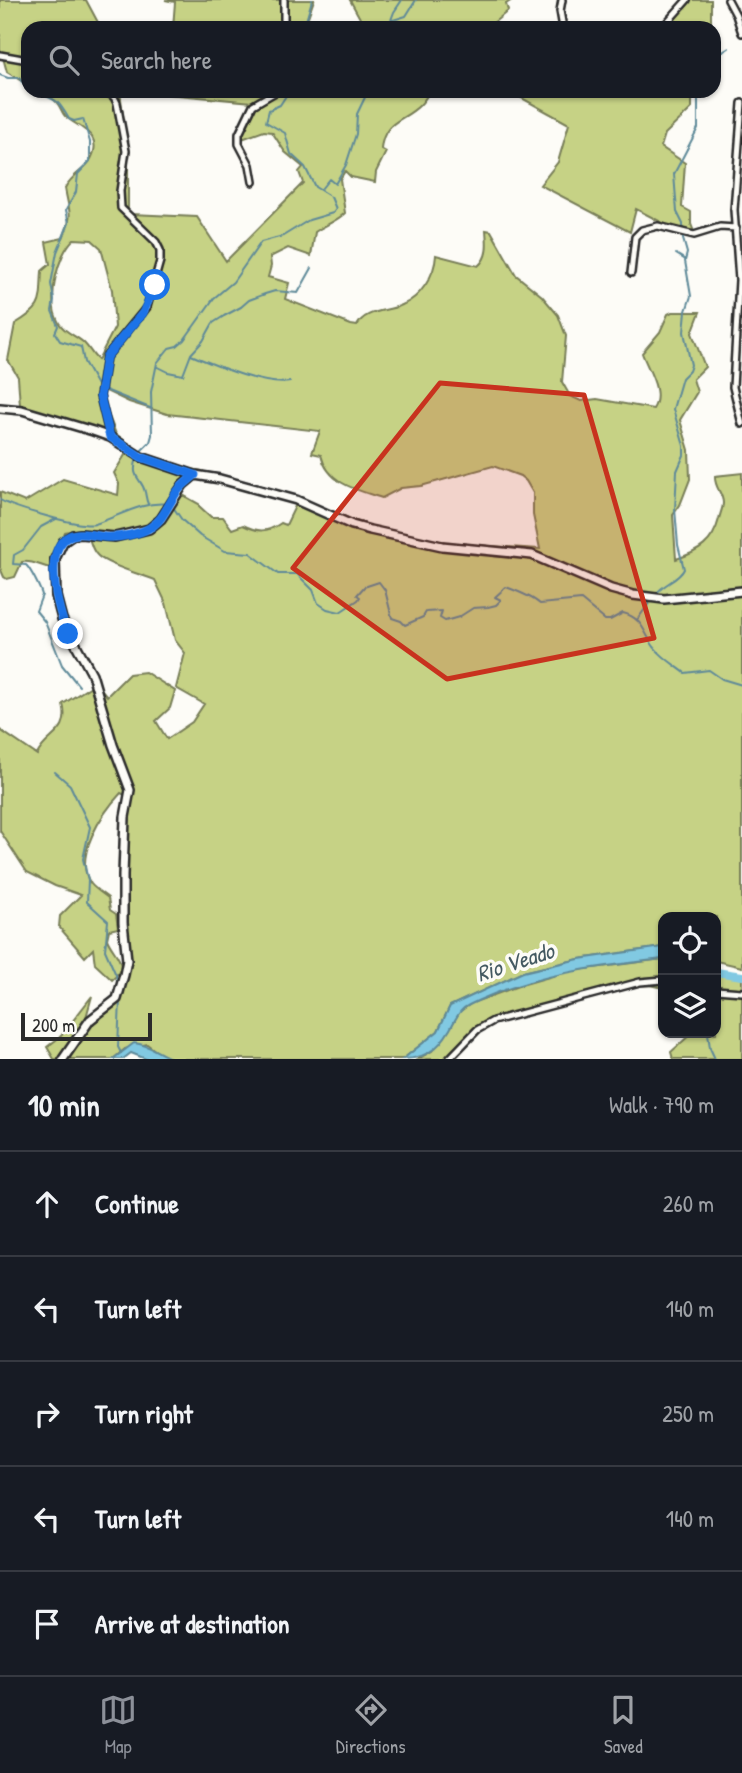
<!DOCTYPE html>
<meta charset="utf-8">
<style>
:root{--surface:#171b24;--page:#20242c;--text:#f1f3f6;--muted:#9ea1a6;--line:#363941;--accent:#8c9099}
body{margin:0;font-family:"Patrick Hand",sans-serif;background:var(--page);color:var(--text)}
.controls{position:absolute;right:21px;bottom:21px;display:grid;overflow:hidden;border-radius:14px;box-shadow:0 2px 5px #0004}
.controls button{width:63px;height:63px;display:grid;place-items:center;padding:0;border:0;border-bottom:2px solid var(--line);background:var(--surface);color:var(--text);font:35px sans-serif}
.scale{position:absolute;left:21px;bottom:18px;width:131px;box-sizing:border-box;padding-left:7px;border:4px solid #2b2b2b;border-top:0;font-size:19px;line-height:24px;white-space:nowrap;color:#2b2b2b;-webkit-text-stroke:5px #fdfcf7;paint-order:stroke}
.stop{position:absolute;width:21px;height:21px;margin:-16px;border:5px solid #1a73e8;border-radius:50%;background:#fff}
.stop.end{background:#1a73e8;border-color:#fff;box-shadow:0 2px 7px #0008}
.list{margin:0;padding:0;list-style:none}
h2{display:flex;justify-content:space-between;align-items:center;height:91px;margin:0;padding:0 28px;font-size:30px}
h2 small{font-size:23px;font-weight:400;color:var(--muted)}
.list li{display:grid;grid-template-columns:46px 1fr auto;gap:21px;align-items:center;box-sizing:border-box;height:105px;padding:0 28px;border-top:2px solid var(--line)}
.list b{display:block;font-size:26px;white-space:nowrap}
.list em{font-size:23px;font-style:normal;color:var(--muted)}
.icon{flex:none;width:38px;height:38px;fill:none;stroke:currentColor;stroke-width:2;stroke-linecap:round;stroke-linejoin:round}
.map{position:relative;flex:none;width:742px;height:1059px;overflow:hidden}
.search{position:absolute;background:var(--surface);box-shadow:0 2px 5px #0004;left:21px;right:21px;top:21px;height:77px;display:flex;align-items:center;gap:18px;box-sizing:border-box;padding:0 24px;border-radius:21px;color:var(--muted);font-size:26px}
.sheet{height:616px;background:var(--surface)}
nav{display:flex;justify-content:space-around;align-items:center;box-sizing:border-box;height:98px;border-top:2px solid var(--line);background:var(--surface);font-size:19px;color:var(--muted)}
nav a{display:grid;justify-items:center;gap:4px}
nav .on{color:var(--accent)}
.map>svg:first-child{display:block}
.green{fill:#c6d285;stroke:#787e58;stroke-width:2;fill-rule:evenodd}
.water{fill:#81c9e2;stroke:#5f8a99;stroke-width:2}
.lines{fill:none;stroke-linecap:round;stroke-linejoin:round}
.stream{stroke:#5f8a99;stroke-width:2}
.river{stroke:#81c9e2;stroke-width:8}
.street-casing{stroke:#2b2b2b;stroke-width:10}
.secondary-casing{stroke:#2b2b2b;stroke-width:12}
.street{stroke:#fdfcf7;stroke-width:5}
.secondary{stroke:#fdfcf7;stroke-width:7}
.route{stroke:#1a73e8;stroke-width:9}
.marked{fill:#c8321e;fill-opacity:0.2;stroke:#c8321e;stroke-width:5;stroke-linejoin:round}
.labels{text-anchor:middle;stroke-width:7;stroke-linejoin:round;paint-order:stroke}
.water-label{font-size:23px;font-style:italic;fill:#455a62;stroke:#fdfcf7}
</style>
<div class="map">
<svg width="742" height="1059" viewBox="0 0 742 1059">
<rect width="100%" height="100%" fill="#fdfcf7"/>
<filter id="ink" filterUnits="userSpaceOnUse"><feTurbulence type="fractalNoise" baseFrequency=".0143" numOctaves="2"/><feDisplacementMap in="SourceGraphic" scale="14" xChannelSelector="R" yChannelSelector="G"/><feConvolveMatrix kernelMatrix="1 2 1 2 8 2 1 2 1" color-interpolation-filters="sRGB"/></filter>
<g filter="url(#ink)">
<path class="green" d="M0 0H86L101 28H28V85L7 72 2 54 0 53Z
M165 0H314L304 28H173L175 2Z
M350 0H512L506 4 508 11 487 28H348L362 22Z
M687 0H711V28H660Z
M39 91H120L128 154V211L131 214 197 217 226 261 303 183 299 172 303 167 285 152 272 132 264 131 239 140 252 102 135 91H430C427 96 424 101 420 105 403 122 384 120 381 149L386 152 376 172 375 182 351 177 345 171 340 179 345 213C337 221 325 225 315 232L311 256 288 248 270 257 271 266 268 277 289 283 285 299 351 325 357 326C365 309 387 312 402 305 421 297 435 275 436 255L478 266C489 257 487 243 486 230L491 231 516 275 542 296 558 315 566 336 562 382 570 396 581 401 597 399 653 409C664 392 648 370 642 353L660 332 668 314 672 312H700L692 333 705 367 693 379 697 392 680 420 689 450 690 479 680 505 673 515 676 559C699 552 713 543 719 519 720 514 723 508 723 503 723 493 714 487 715 476L742 473V967L716 961V917H663V947L579 959 523 972 450 1006 438 1031 403 1059H174L161 1055 147 1044 125 1049 113 1059H54L47 1047 61 1036 92 996 85 1021 118 998 130 952 126 937 123 808 127 796 121 793C103 812 72 857 91 884 95 889 103 894 108 898L110 910 116 914 118 928 109 930 107 939C114 956 131 963 112 980L95 964 93 949 85 957 59 927 60 916 81 895 55 886 27 872 0 831V730L37 755C46 734 71 734 63 704L96 683 107 696 129 674 145 672 175 691 170 708 156 721 167 739 192 722 204 704 176 688 185 653 175 640 166 603 155 580C140 574 109 566 98 556 88 547 94 539 81 529L65 532 61 543 58 569C45 569 34 560 22 562L15 577 7 579 4 577 0 568V492L25 502 63 479 118 495 119 484 114 473 125 455 126 446 110 433 20 405 18 377 8 360 15 324C44 307 40 303 42 271L50 264 46 242 63 238C74 211 69 214 65 188 72 174 87 169 91 159 104 134 79 128 66 117 62 114 61 107 57 103 53 97 45 95 39 91ZM74 239 92 240 101 248 112 290 115 327 98 360C92 355 90 349 84 343 77 336 65 333 59 323 46 302 57 254 74 239ZM104 390 129 402 167 414 320 431 312 453 321 455C328 484 357 490 382 498L401 488 421 486 493 466 520 476 526 481 533 493V515L540 549 443 543 368 526 299 498 286 525 281 523C267 533 257 532 243 525L232 529 223 517H211L199 506V504L179 493 202 471 185 468V470L140 452 116 434 103 401Z
M523 91H692V108L665 134 661 147 685 163 682 207 691 212V224L696 237 692 238 636 209 630 232 540 185 558 162 569 124 518 96Z
M663 959V988L649 985 620 986 494 1020 473 1034 451 1059H418L432 1051 452 1025 459 1012 472 1003 521 985 570 971Z
M716 969 742 976V1059H673L671 1052 692 1033H716Z"/>
<path class="water" d="M663 947V959C598 966 529 975 469 1005 461 1009 459 1013 455 1020 443 1044 430 1059 403 1059L438 1031 450 1006 523 972 579 959Z
M134 1043C152 1045 158 1054 174 1059H146L131 1053 123 1059H113Z"/>
<g class="lines">
<path class="stream" d="M390 21 406 16 416 0
M304 28 312 0
M388 28 394 12 402 0
M714 57 729 48
M0 75 8 78H19L28 89
M33 91C56 100 57 98 69 119L74 121 83 119 90 142V161L78 174 76 192 66 210 69 223 57 252 51 284 54 300 52 311 58 326 55 333 60 341 81 347 84 362 98 387
M321 189 329 179 335 184 346 165 356 134 357 114 368 91
M676 254 684 259
M191 355C215 365 265 387 290 382
M158 367 168 372 183 375 191 354 203 341 213 323 224 316 241 307 249 300 265 294 275 291 298 293 312 268
M103 389 150 408
M139 453 150 442 152 435 151 392 157 363 169 348 177 346 184 340 214 298 233 282 261 242 283 236 309 220 333 213 336 209 331 197 315 187 305 167 291 154 285 133 266 122 269 110 280 105 289 91
M137 458C130 479 142 478 145 492 146 496 146 500 148 504
M0 500C14 508 82 528 95 524 120 516 141 501 168 504
M173 507 182 520 200 536 225 551 250 553 278 574H297L313 590 318 603 327 609 340 612 358 600 360 597 357 595 364 587 379 582 385 590 392 618 401 621 405 625 423 617 426 612 442 611 440 618 445 621 459 617 473 608 488 607 496 605 501 600 495 597 506 587C517 591 531 596 540 604L581 600 605 620H610L623 613C644 618 644 635 655 648 663 658 675 665 685 673L709 670 722 679 742 685
M56 519 41 527 23 550 14 555 13 564 26 565C31 570 40 588 42 595L36 611 45 622 62 665 79 686
M656 594C664 583 679 580 684 569L678 545 675 509 677 471 684 455V446L673 409 682 378 689 371 691 365 684 332 686 311 691 296 685 261 687 253 683 239V224L677 212 674 174 698 128V91
M637 620 650 602
M55 772 70 785 90 827 83 859 88 880 87 902 108 921 105 950 116 975 118 985 116 992
M120 1000 118 1047 121 1053
M708 1033 710 1048 715 1059"/>
<path class="river" d="M716 972 742 976"/>
<defs>
<path id="street" d="M284 0V28
M562 0 560 11 563 28
M728 0 736 15 742 33
M662 28 687 0
M0 55 28 60
M106 91 114 97 117 103 126 151 120 191 121 208 156 242 160 250V261L147 307 106 357 100 396 110 437
M742 103 734 210 739 280 733 387 742 424
M253 182 250 165 239 144V134L253 105 277 91
M631 273 635 237 642 230 658 226 694 235 720 227 736 228
M716 990 742 992
M449 1059 477 1030 493 1021 640 982 663 980"/>
<path id="secondary" d="M0 408 22 410 93 431 110 437 141 457 195 475
M63 1059 90 1020 117 999 124 975 127 960 123 923V875L125 817 130 790 113 745 92 674 62 619 56 596 55 559 63 542 73 535 81 534 115 537 149 529 161 519 183 485 195 475 220 479 296 500 352 525 370 530 442 546 532 555 611 589 633 595 664 599 742 591"/>
</defs>
<use href="#street" class="street-casing"/>
<use href="#secondary" class="secondary-casing"/>
<use href="#street" class="street"/>
<use href="#secondary" class="secondary"/>
</g>
</g>
<g class="lines" filter="url(#ink)">
<path class="route" d="M68 634C58 612 38 539 77 534 86 533 96 536 104 537 119 538 138 535 151 527 163 520 168 505 176 493 181 486 188 481 195 475L141 457 110 437 100 396 106 357 143 313 155 285"/>
</g>
<path class="marked" d="M440 383 584 395 654 638 447 679 293 568Z"/>
<g class="labels">
<g class="water-label">
<text transform="translate(515 962) rotate(-18)" y="8">Rio Veado</text>
</g>
</g>
</svg>
<div class="controls">
<button><svg class="icon" aria-label="locate" viewBox="0 0 24 24"><circle cx="12" cy="12" r="6"/><path d="M12 2v4M12 18v4M2 12h4M18 12h4"/></svg></button>
<button><svg class="icon" aria-label="layers" viewBox="0 0 24 24"><path d="M12 4l9 5-9 5-9-5zM3 14l9 5 9-5"/></svg></button>
</div>
<div class="scale">200 m</div>
<div class="stop" style="left:155px;top:285px"></div>
<div class="stop end" style="left:68px;top:634px"></div>
<div class="search"><svg class="icon" aria-label="search" viewBox="0 0 24 24"><circle cx="10" cy="10" r="6"/><path d="M15 15l6 6"/></svg>Search here</div>
</div>
<section class="sheet">
<h2>10 min<small>Walk · 790 m</small></h2>
<ul class="list">
<li><svg class="icon" aria-label="ahead" viewBox="0 0 24 24"><path d="M12 20V5M6 11l6-6 6 6"/></svg><div><b>Continue</b></div><em>260 m</em></li>
<li><svg class="icon" aria-label="left" viewBox="0 0 24 24"><path d="M17 20v-9H6M10 6l-5 5 5 5"/></svg><div><b>Turn left</b></div><em>140 m</em></li>
<li><svg class="icon" aria-label="right" viewBox="0 0 24 24"><path d="M7 20v-9h11M14 6l5 5-5 5"/></svg><div><b>Turn right</b></div><em>250 m</em></li>
<li><svg class="icon" aria-label="left" viewBox="0 0 24 24"><path d="M17 20v-9H6M10 6l-5 5 5 5"/></svg><div><b>Turn left</b></div><em>140 m</em></li>
<li><svg class="icon" aria-label="arrive" viewBox="0 0 24 24"><path d="M6 21V4h12l-3 4 3 4H6"/></svg><div><b>Arrive at destination</b></div></li>
</ul>
</section>
<nav>
<a class="on"><svg class="icon" aria-label="map" viewBox="0 0 24 24"><path d="M3 6l6-2 6 2 6-2v14l-6 2-6-2-6 2zM9 4v14M15 6v14"/></svg>Map</a>
<a><svg class="icon" aria-label="directions" viewBox="0 0 24 24"><path d="M12 3l9 9-9 9-9-9zM9 14v-3h6M13 9l2 2-2 2"/></svg>Directions</a>
<a><svg class="icon" aria-label="saved" viewBox="0 0 24 24"><path d="M7 4h10v16l-5-4-5 4z"/></svg>Saved</a>
</nav>
